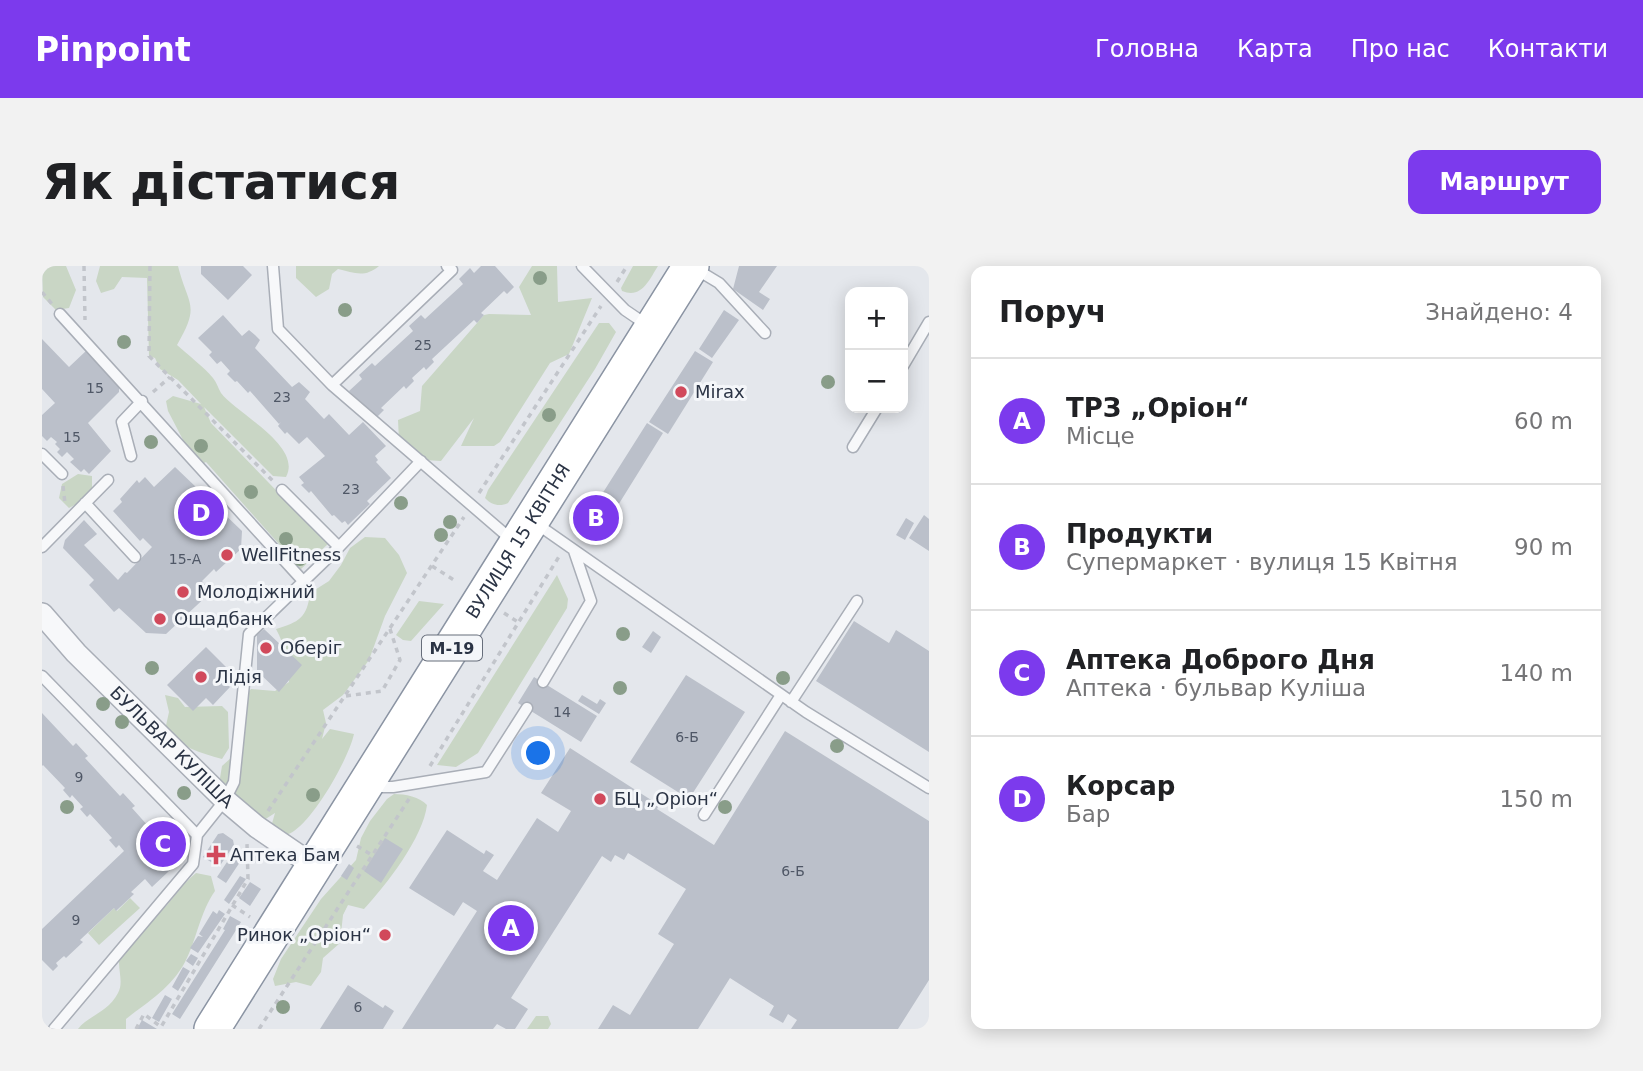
<!DOCTYPE html>
<html lang="uk">
<meta charset="utf-8">
<style>
:root{--surface:#fff;--page:#f2f2f2;--text:#202124;--muted:#757577;--line:#e0e0e0;--accent:#7c3aed}
body{margin:0;font-family:"DejaVu Sans",sans-serif;background:var(--page);color:var(--text)}
.controls{position:absolute;right:21px;top:21px;display:grid;overflow:hidden;border-radius:14px;box-shadow:0 4px 18px #0003}
.controls button{width:63px;height:63px;display:grid;place-items:center;padding:0;border:0;border-bottom:2px solid var(--line);background:var(--surface);color:var(--text);font:35px sans-serif}
.you{position:absolute;left:497px;top:488px;width:24px;height:24px;margin:-18px;border:5px solid #fff;border-radius:50%;background:#1a73e8;box-shadow:0 0 0 10px #1a73e833}
.badge{display:grid;place-items:center;width:46px;height:46px;border-radius:50%;background:var(--accent);color:#fff;font-size:23px;font-weight:700}
.pin{position:absolute;translate:-50% -50%;border:4px solid #fff;box-shadow:0 2px 7px #0006}
.list{margin:0;padding:0;list-style:none}
h2{display:flex;justify-content:space-between;align-items:center;height:91px;margin:0;padding:0 28px;font-size:30px}
h2 small{font-size:23px;font-weight:400;color:var(--muted)}
.list li{display:grid;grid-template-columns:46px 1fr auto;gap:21px;align-items:center;box-sizing:border-box;height:126px;padding:0 28px;border-top:2px solid var(--line)}
.list b{display:block;font-size:26px;white-space:nowrap}
.list p{margin:0;font-size:23px;white-space:nowrap;color:var(--muted)}
.list em{font-size:23px;font-style:normal;color:var(--muted)}
.map{position:relative;flex:none;width:887px;height:763px;overflow:hidden;border-radius:14px}
header{display:flex;align-items:center;gap:42px;box-sizing:border-box;height:98px;padding:0 35px;background:var(--accent);color:#fff}
header strong{font-size:33px}
nav{display:flex;gap:38px;margin-inline-start:auto;font-size:24px}
.intro{display:flex;align-items:center;justify-content:space-between;box-sizing:border-box;height:168px;padding:0 42px}
h1{margin:0;font-size:49px}
.button{padding:18px 32px;border-radius:14px;background:var(--accent);color:#fff;font-size:24px;font-weight:700}
main{display:flex;gap:42px;padding:0 42px}
aside{flex:1;background:var(--surface);border-radius:14px;box-shadow:0 4px 18px #0003}
.map>svg:first-child{display:block}
.green{fill:#c9d6c5}
.building{fill:#bbc0ca}
.lines{fill:none;stroke-linecap:round;stroke-linejoin:round}
.service-casing{stroke:#a9aeb7;stroke-width:13}
.minor-casing{stroke:#a9aeb7;stroke-width:24}
.trunk-casing{stroke:#8b94a3;stroke-width:38}
.path{stroke:#c2c5cb;stroke-width:3.5;stroke-dasharray:5 5;stroke-linecap:butt}
.service{stroke:#f7f8fa;stroke-width:10}
.minor{stroke:#f7f8fa;stroke-width:21}
.trunk{stroke:#fff;stroke-width:35}
.tree{fill:#899d89}
.poi-dot{fill:#d1495b;stroke:#f4f6f9;stroke-width:2.5}
.labels{text-anchor:middle;stroke-width:6;stroke-linejoin:round;paint-order:stroke}
.number-label{font-size:14px;fill:#4f5766}
.shield{fill:#f4f6f9;stroke:#676e7b;stroke-width:2}
.shield-label{font-size:16px;font-weight:bold;fill:#2b3445}
.poi-label{font-size:18px;fill:#2b3445;stroke:#f4f6f9;text-anchor:start}
.street-label{font-size:18px;fill:#2b3445;stroke:#f4f6f9}
</style>
<header>
<strong>Pinpoint</strong>
<nav><a>Головна</a><a>Карта</a><a>Про нас</a><a>Контакти</a></nav>
</header>
<div class="intro"><h1>Як дістатися</h1><a class="button">Маршрут</a></div>
<main>
<div class="map">
<svg width="887" height="763" viewBox="0 0 887 763">
<rect width="100%" height="100%" fill="#e4e7ec"/>
<path class="green" d="M0 0H24L34 24 27 42 14 44 1 31Z
M58 0H136C146 40 159 38 135 79 147 90 161 100 171 112 175 117 176 122 179 127 194 147 261 180 244 211L231 210 162 141 169 157 286 278 259 303 164 196 160 198 152 195 126 145 124 135 131 130 159 138 136 114 118 103 113 92 107 90 105 12 80 11 72 23 59 27 54 15Z
M254 0H337C323 12 312 7 296 3L290 8 287 23 274 31 254 12Z
M490 0H515L516 36 550 32 527 88 508 97 458 176 452 180H419L432 152 399 195 366 193 357 175 356 154 378 145 380 120 442 49 447 48 489 49 477 21Z
M591 0H616C607 14 600 33 580 25L579 22Z
M557 57H567L574 66 553 103 466 237C458 241 449 239 443 232L446 224Z
M36 208 50 210V224L40 235 27 242 17 232 20 218Z
M323 271 343 272 357 289 365 307 343 350 327 394 301 429 281 444 284 457 280 473 288 463 312 468C306 494 273 551 252 565 247 569 242 569 236 570L229 561 233 547 222 554 186 537 178 512 180 500 190 491 200 434 209 423 233 425 247 416C247 396 243 380 234 363 257 356 265 352 268 327L287 315 299 299 308 282Z
M515 309 526 333 525 342 436 487 414 501 395 499Z
M377 335 402 338 369 375 361 374 354 369Z
M123 429 136 432 143 441 180 440 186 446 187 482 180 493C158 487 139 481 123 464L127 446Z
M352 528C363 528 378 531 385 539 381 572 344 619 322 643L306 639 301 649 298 677 281 692 279 706 269 720 254 716 233 720 231 713 239 693 279 633 314 594 319 572 328 555 345 533Z
M154 607 169 610 173 625C158 646 155 673 143 696 129 722 107 735 84 753V763H36C45 750 66 747 76 727 83 714 73 700 79 685 84 673 114 651 125 639 134 628 142 617 154 607Z
M88 632 98 642 57 679 46 667 72 642 75 645Z
M494 750H506L509 758 506 763H485Z"/>
<path class="building" d="M159 0H201L210 9 186 34 159 8Z
M439 0H453L472 21 465 28 462 25 439 47 442 49 435 57 432 54 390 93 392 96 384 104 382 101 370 112 372 115 364 123 362 120 339 142 342 144 334 152 307 125 320 113 317 109 330 97 333 100 371 65 367 60 379 49 383 53 421 18 417 13 428 2 432 7Z
M697 0H735L717 26 728 33 721 44 691 23Z
M682 44 697 54 670 92 657 83Z
M181 49 200 70 207 64 213 69 218 74 213 82 250 121 257 116 268 126 263 133 282 153 287 148 307 169 321 156 344 180 333 190 336 194 334 196 349 212 325 235 328 238 306 259 303 255 300 257 292 249 290 250 269 225 267 227 259 219 262 217 257 211 283 190 265 171 257 178 245 166 243 168 236 160 239 156 237 158 208 125 206 127 195 115 193 116 185 108 188 105 179 95 175 98 167 89 170 86 156 72Z
M0 73 27 101 45 84 77 118V126L46 157 69 185 47 208 42 203 39 206 28 196 32 193 25 186 20 191 15 186 18 183 13 178 15 176 9 171 5 175 0 170V149L13 137 0 123Z
M653 85 671 96 626 168 607 156Z
M605 157 621 167 555 273 541 264 557 237 555 236Z
M133 201 200 265 199 283 174 306 172 303 160 315 169 326 124 368 104 367 77 342 72 346 47 319 52 314 21 282 23 274 42 254 55 268 42 279 76 314 83 306 85 307 110 281 101 272 98 275 71 245 80 236 78 233 95 214 97 217 103 211 112 221Z
M882 249 887 253V285L867 272Z
M864 252 872 257 863 274 854 269Z
M812 355 847 377 854 364 887 385V486L774 415Z
M222 363 260 399 237 426 215 405V369Z
M611 365 619 371 609 387 600 381Z
M164 381 190 407 182 415 188 421 171 439 164 432 151 445 125 419Z
M644 409 703 446 647 533 588 496Z
M492 411 555 450 539 476 476 437Z
M540 429 555 438 558 433 564 437 557 448 536 435Z
M0 447 31 480 34 477 46 490 43 492 78 530 81 527 93 540 90 542 107 561 111 557 120 566 124 562 134 574 131 577 143 590 110 621 103 613 89 626 92 628 74 645 72 642 38 674 41 676 24 692 22 690 14 697 16 700 11 705 0 694V663L82 585 77 579 74 582 67 574 70 572 48 548 45 551 38 543 41 541 30 529 28 532 21 524 23 522 1 499 0 500Z
M743 465 887 555V714L856 763H749L755 754 746 748 741 757 727 749 732 740 688 712 656 763H556L571 739 588 749 632 678 616 668 644 623 586 587 582 594 573 589 569 596 560 590 469 732 486 743 473 763H464L455 758 451 763H360L435 645 421 636 412 650 367 622 405 564 442 588 444 584 452 589 441 605 455 614 495 552 516 566 529 545 499 527 528 482 617 539 615 543 672 579Z
M181 567 191 574 192 579 177 601 161 591 176 568Z
M343 572 361 583 339 617 322 605Z
M195 581 204 587 184 617 175 611Z
M218 589 220 594 209 598 207 591Z
M307 598 312 602 305 614 299 610Z
M198 610 204 613 187 638 182 634Z
M208 616 219 623 208 640 197 632Z
M177 644 183 648 156 687 148 682 156 670 161 671 157 668 171 645 175 648Z
M188 650 199 656 191 669 181 663Z
M183 664 191 669 138 753 130 748Z
M149 688 156 692 151 700 144 695Z
M141 701 148 705 136 725 130 721Z
M306 719 341 742 343 739 352 745 341 763H278Z
M123 729 130 733 117 756 110 752Z
M100 754 115 763H95Z"/>
<g class="lines">
<defs>
<path id="service" d="M231 0 236 63 290 119 410 4 405 0
M540 0 583 44 605 59
M652 2 677 17 723 67
M18 48 262 316
M861 100 887 56
M290 119 471 275
M811 181 835 142
M0 188 20 208
M89 190 80 156 100 135
M240 224 297 281
M43 237 93 291
M492 256 764 446 887 522
M0 281 66 214
M0 410 155 569
M501 416 549 335 532 285
M749 436 815 335
M330 521H351L444 506 485 442
M662 549 739 429
M12 763 151 598 155 569 183 534 192 516 207 368 297 281 379 195"/>
<g id="minor">
<path id="s1" d="M0 348 34 387 183 534 215 561 272 600"/>
</g>
<g id="trunk">
<path id="s2" d="M170 763 649 0"/>
</g>
</defs>
<use href="#service" class="service-casing"/>
<use href="#minor" class="minor-casing"/>
<use href="#trunk" class="trunk-casing"/>
<path class="path" d="M42 0 43 54
M108 0 107 90 232 216
M575 16 585 0
M0 26 10 38
M111 126 128 111
M21 220 23 237
M437 227 559 40
M390 300 415 316
M462 347 476 356
M304 430 340 425 358 394 348 363
M388 500 518 289
M226 545 422 251
M315 580 330 589
M190 639 208 651
M94 763 102 748 119 761 206 613 205 578
M217 763 367 533"/>
<use href="#service" class="service"/>
<use href="#minor" class="minor"/>
<use href="#trunk" class="trunk"/>
</g>
<g class="tree">
<circle cx="498" cy="12" r="7"/>
<circle cx="303" cy="44" r="7"/>
<circle cx="82" cy="76" r="7"/>
<circle cx="786" cy="116" r="7"/>
<circle cx="507" cy="149" r="7"/>
<circle cx="109" cy="176" r="7"/>
<circle cx="159" cy="180" r="7"/>
<circle cx="209" cy="226" r="7"/>
<circle cx="359" cy="237" r="7"/>
<circle cx="408" cy="256" r="7"/>
<circle cx="399" cy="269" r="7"/>
<circle cx="244" cy="273" r="7"/>
<circle cx="258" cy="293" r="7"/>
<circle cx="581" cy="368" r="7"/>
<circle cx="110" cy="402" r="7"/>
<circle cx="741" cy="412" r="7"/>
<circle cx="578" cy="422" r="7"/>
<circle cx="61" cy="438" r="7"/>
<circle cx="80" cy="456" r="7"/>
<circle cx="795" cy="480" r="7"/>
<circle cx="142" cy="527" r="7"/>
<circle cx="271" cy="529" r="7"/>
<circle cx="25" cy="541" r="7"/>
<circle cx="683" cy="541" r="7"/>
<circle cx="241" cy="741" r="7"/>
</g>
<g class="poi-dot">
<circle cx="639" cy="126" r="7"/>
<circle cx="185" cy="289" r="7"/>
<circle cx="141" cy="326" r="7"/>
<circle cx="118" cy="353" r="7"/>
<circle cx="224" cy="382" r="7"/>
<circle cx="159" cy="411" r="7"/>
<circle cx="558" cy="533" r="7"/>
<path d="M170.5 578.5h7v7h7v7h-7v7h-7v-7h-7v-7h7z"/>
<circle cx="343" cy="669" r="7"/>
</g>
<g class="labels">
<g class="number-label">
<text x="381" y="84">25</text>
<text x="53" y="127">15</text>
<text x="240" y="136">23</text>
<text x="30" y="176">15</text>
<text x="309" y="228">23</text>
<text x="143" y="298">15-А</text>
<text x="520" y="451">14</text>
<text x="645" y="476">6-Б</text>
<text x="37" y="516">9</text>
<text x="751" y="610">6-Б</text>
<text x="34" y="659">9</text>
<text x="316" y="746">6</text>
</g>
<rect class="shield" x="380" y="369.5" width="60" height="25" rx="5"/>
<g class="shield-label">
<text x="410" y="388">М-19</text>
</g>
<g class="poi-label">
<text x="653" y="132">Mirax</text>
<text x="199" y="295">WellFitness</text>
<text x="155" y="332">Молодіжний</text>
<text x="132" y="359">Ощадбанк</text>
<text x="238" y="388">Оберіг</text>
<text x="173" y="417">Лідія</text>
<text x="572" y="539">БЦ „Оріон“</text>
<text x="188" y="595">Аптека Бам</text>
<text x="329" y="675" text-anchor="end">Ринок „Оріон“</text>
</g>
<g class="street-label">
<text dy="6" stroke="none"><textPath href="#s2" startOffset="576">ВУЛИЦЯ 15 КВІТНЯ</textPath></text>
<text dy="6" stroke="none"><textPath href="#s1" startOffset="186">БУЛЬВАР КУЛІША</textPath></text>
</g>
</g>
</svg>
<div class="controls">
<button>+</button>
<button>−</button>
</div>
<div class="you"></div>
<div class="pin badge" style="left:469px;top:662px">A</div>
<div class="pin badge" style="left:554px;top:252px">B</div>
<div class="pin badge" style="left:121px;top:578px">C</div>
<div class="pin badge" style="left:159px;top:247px">D</div>
</div>
<aside>
<h2>Поруч<small>Знайдено: 4</small></h2>
<ul class="list">
<li><span class="badge">A</span><div><b>ТРЗ „Оріон“</b><p>Місце</p></div><em>60 m</em></li>
<li><span class="badge">B</span><div><b>Продукти</b><p>Супермаркет · вулиця 15 Квітня</p></div><em>90 m</em></li>
<li><span class="badge">C</span><div><b>Аптека Доброго Дня</b><p>Аптека · бульвар Куліша</p></div><em>140 m</em></li>
<li><span class="badge">D</span><div><b>Корсар</b><p>Бар</p></div><em>150 m</em></li>
</ul>
</aside>
</main>
